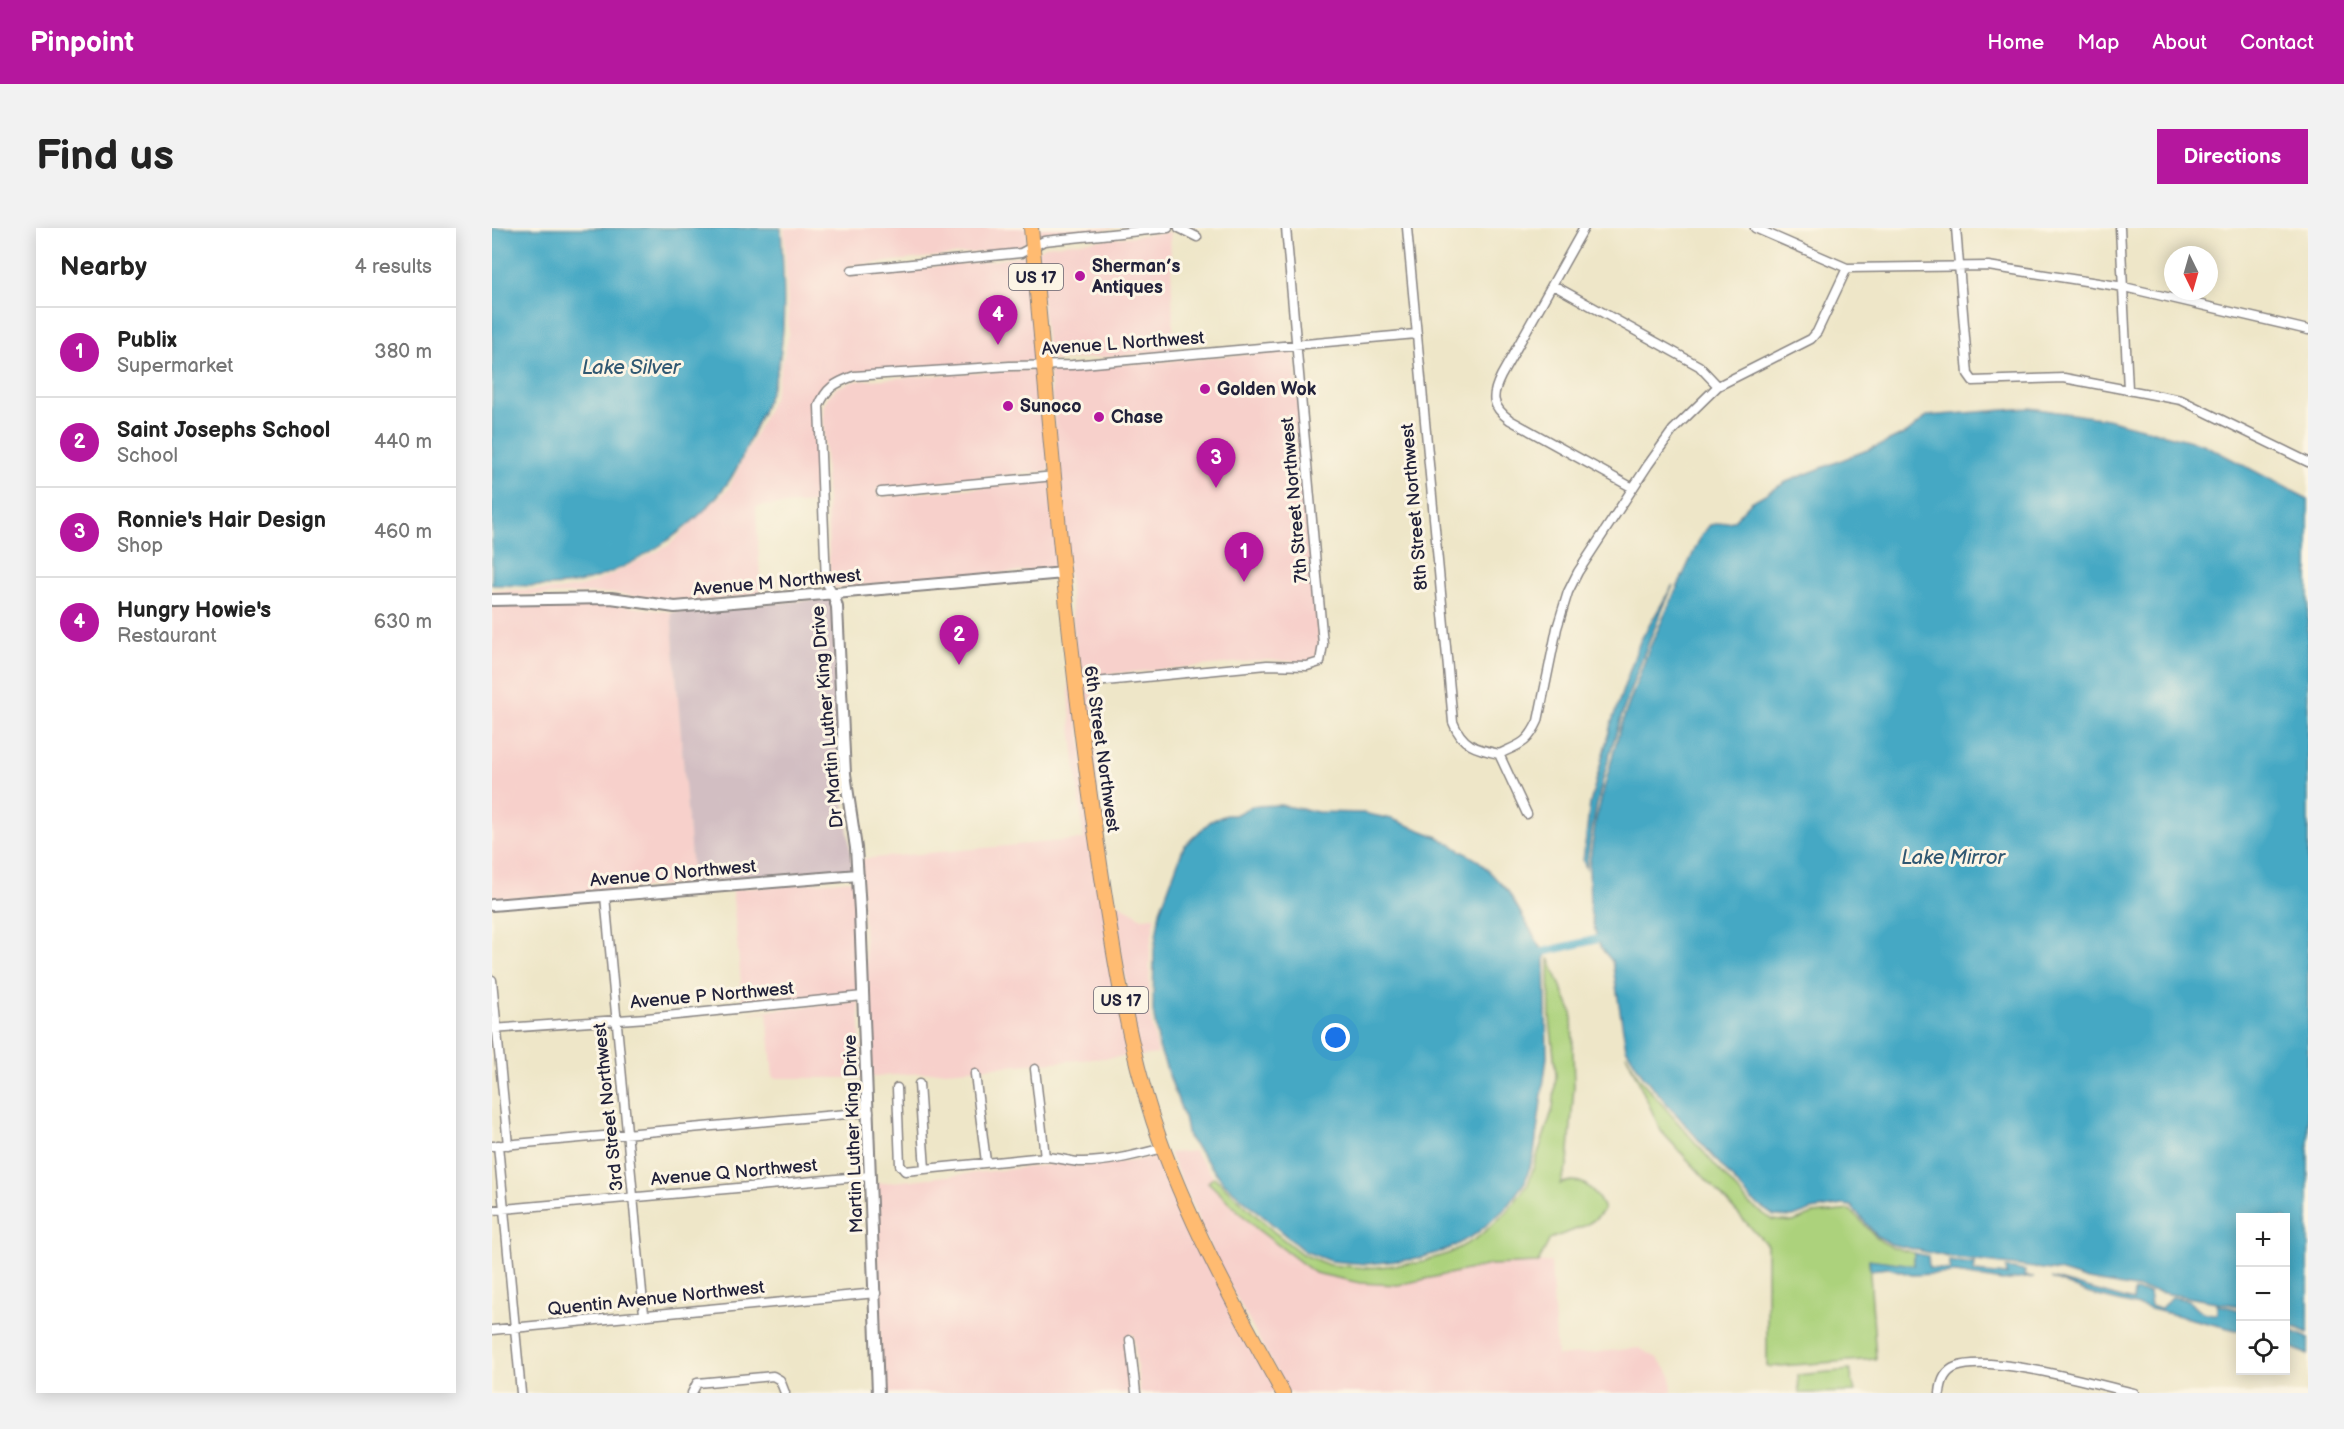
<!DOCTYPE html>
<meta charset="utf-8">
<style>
:root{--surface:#fff;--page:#f2f2f2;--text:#222;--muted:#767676;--line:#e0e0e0;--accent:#b5179e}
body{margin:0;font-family:"Balsamiq Sans",sans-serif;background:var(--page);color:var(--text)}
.controls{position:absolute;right:18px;bottom:18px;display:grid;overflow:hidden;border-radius:0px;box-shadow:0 3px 15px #0003}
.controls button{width:54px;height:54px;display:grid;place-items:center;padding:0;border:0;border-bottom:2px solid var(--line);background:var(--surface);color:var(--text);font:30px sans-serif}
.compass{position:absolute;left:1672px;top:18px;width:54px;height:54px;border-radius:50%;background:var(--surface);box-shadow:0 3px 15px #0003;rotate:175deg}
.you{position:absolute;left:844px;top:810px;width:21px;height:21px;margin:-15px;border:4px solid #fff;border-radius:50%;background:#1a73e8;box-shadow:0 0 0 9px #1a73e833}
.badge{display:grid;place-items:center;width:39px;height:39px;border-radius:50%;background:var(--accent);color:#fff;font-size:20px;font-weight:700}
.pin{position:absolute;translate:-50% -50px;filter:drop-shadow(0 2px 3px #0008)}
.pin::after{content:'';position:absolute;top:32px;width:21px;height:18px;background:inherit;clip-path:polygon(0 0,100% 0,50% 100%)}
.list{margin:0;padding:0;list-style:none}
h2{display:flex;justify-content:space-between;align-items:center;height:78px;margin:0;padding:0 24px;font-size:26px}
h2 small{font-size:20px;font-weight:400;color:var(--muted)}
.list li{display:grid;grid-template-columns:39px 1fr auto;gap:18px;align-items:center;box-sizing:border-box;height:90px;padding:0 24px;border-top:2px solid var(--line)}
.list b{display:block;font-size:22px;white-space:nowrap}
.list p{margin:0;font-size:20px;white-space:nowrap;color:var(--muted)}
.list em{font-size:20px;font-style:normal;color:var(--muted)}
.icon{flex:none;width:33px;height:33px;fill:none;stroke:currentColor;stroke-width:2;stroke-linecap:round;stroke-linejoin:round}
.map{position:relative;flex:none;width:1816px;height:1165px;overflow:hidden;border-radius:0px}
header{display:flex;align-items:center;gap:36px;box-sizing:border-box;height:84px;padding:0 30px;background:var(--accent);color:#fff}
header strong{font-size:28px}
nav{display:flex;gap:33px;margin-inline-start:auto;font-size:21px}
.intro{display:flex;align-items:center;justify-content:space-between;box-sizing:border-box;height:144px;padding:0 36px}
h1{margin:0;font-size:42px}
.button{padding:15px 27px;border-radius:0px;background:var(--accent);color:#fff;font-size:21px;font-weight:700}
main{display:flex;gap:36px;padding:0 36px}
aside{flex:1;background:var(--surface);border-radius:0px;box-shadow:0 3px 15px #0003}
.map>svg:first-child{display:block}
.built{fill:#f7d0cb}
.industrial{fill:#d2bec2}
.green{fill:#acd27c;stroke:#677a5c;stroke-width:1.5}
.water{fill:#44a8c4;stroke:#336580;stroke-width:1.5}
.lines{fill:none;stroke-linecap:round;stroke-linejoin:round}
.canal{stroke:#44a8c4;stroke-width:8}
.minor-casing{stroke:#888482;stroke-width:11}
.tertiary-casing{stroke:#888482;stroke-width:14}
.trunk-casing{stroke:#888482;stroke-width:16}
.minor{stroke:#fff;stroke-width:8}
.tertiary{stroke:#fff;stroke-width:10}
.trunk{stroke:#ffbb71;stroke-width:14}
.poi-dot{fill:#b5179e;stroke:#fcf5e5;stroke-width:2}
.labels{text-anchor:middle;stroke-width:6;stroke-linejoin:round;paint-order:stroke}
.shield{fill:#fcf5e5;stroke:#63616e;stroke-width:1.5}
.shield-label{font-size:16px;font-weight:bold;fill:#22223b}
.poi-label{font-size:18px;font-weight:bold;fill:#22223b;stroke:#fcf5e5;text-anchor:start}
.street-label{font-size:18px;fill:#22223b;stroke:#fcf5e5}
.water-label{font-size:20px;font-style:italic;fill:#305872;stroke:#fcf5e5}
</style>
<header>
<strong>Pinpoint</strong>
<nav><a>Home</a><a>Map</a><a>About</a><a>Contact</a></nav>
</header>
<div class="intro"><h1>Find us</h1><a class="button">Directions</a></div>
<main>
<aside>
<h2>Nearby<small>4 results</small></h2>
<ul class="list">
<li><span class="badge">1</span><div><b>Publix</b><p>Supermarket</p></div><em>380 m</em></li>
<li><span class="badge">2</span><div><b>Saint Josephs School</b><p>School</p></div><em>440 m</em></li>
<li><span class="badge">3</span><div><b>Ronnie's Hair Design</b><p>Shop</p></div><em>460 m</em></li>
<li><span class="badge">4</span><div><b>Hungry Howie's</b><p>Restaurant</p></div><em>630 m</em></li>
</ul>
</aside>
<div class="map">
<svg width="1816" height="1165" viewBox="0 0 1816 1165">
<rect width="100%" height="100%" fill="#fcf5e5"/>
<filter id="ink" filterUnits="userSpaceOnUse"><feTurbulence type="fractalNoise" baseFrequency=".0167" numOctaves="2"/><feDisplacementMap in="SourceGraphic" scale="12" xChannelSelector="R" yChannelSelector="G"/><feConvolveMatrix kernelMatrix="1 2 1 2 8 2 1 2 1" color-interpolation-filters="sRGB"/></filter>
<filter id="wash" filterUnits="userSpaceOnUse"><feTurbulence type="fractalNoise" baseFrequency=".008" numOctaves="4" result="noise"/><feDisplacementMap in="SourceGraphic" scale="24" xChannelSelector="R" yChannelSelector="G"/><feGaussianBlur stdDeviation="1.35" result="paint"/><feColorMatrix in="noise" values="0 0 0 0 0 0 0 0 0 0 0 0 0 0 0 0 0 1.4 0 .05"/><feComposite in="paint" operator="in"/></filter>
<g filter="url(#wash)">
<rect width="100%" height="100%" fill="#eee6c8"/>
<path class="built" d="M292 0H535L536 17 528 20 355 38 356 47 500 33 537 26 548 133 361 144 338 152 328 164 323 179 327 275 267 278 264 280 269 367 183 375 120 365 0 368V362H67L92 358 121 346 177 317 237 260 282 168 297 106Z
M543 0H628L552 8 544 12Z
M678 4 682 124 556 133 545 23 553 18Z
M802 123 827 416 824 430 815 434 774 432 586 449 557 142Z
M519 142H549L558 243 385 260 386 269 559 253 568 340 342 360 338 353 331 179 335 170 344 160 362 153Z
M111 375 179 384 201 655 0 673V377Z
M575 417 638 828 379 849 369 631 592 611 579 498Z
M602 457 608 606 587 459Z
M362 652 367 764 251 776 240 661Z
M619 671 650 690 663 689 658 721 657 782 666 826 647 828Z
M367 773 370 850H281L275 785H251Z
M702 923 722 949 716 954 765 1001 823 1045 906 1057 998 1037 1059 1034 1065 1128 1147 1120 1165 1130 1179 1147 1180 1165H796L722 1028 677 925Z
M668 926 786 1165H648L641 1106 634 1108 639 1165H390L383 956 571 935 586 938 642 933Z"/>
<path class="industrial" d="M338 370 341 380 351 566 361 642 201 655 179 384Z"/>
<path class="green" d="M1057 730 1080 785 1082 858 1076 936 1068 956C1089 947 1103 961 1112 981 1101 999 1077 1003 1058 1011L1046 1035 998 1037 906 1057 868 1055 823 1045 765 1001 716 954 722 949 781 1003 810 1026 837 1037 876 1040 925 1035 958 1025 985 1010 1015 984 1036 956 1061 880 1064 847 1058 791Z
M1134 826 1148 851 1257 976 1281 992 1301 994 1321 986 1358 982C1387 1008 1378 1015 1422 1025V1037L1377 1032 1384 1131 1275 1139V1017L1169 903Z
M1358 1142 1363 1164 1307 1165 1306 1147Z"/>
<path class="water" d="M0 0H289C291 41 294 82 289 122 286 148 276 172 265 195 256 215 248 239 235 256 204 299 141 341 90 354 61 361 30 357 0 357Z
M1538 180 1615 191 1711 216 1816 271V1105L1794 1095V990H1748V1078L1596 1052 1567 1043 1461 1030 1399 1016 1385 1008 1359 978 1351 977 1320 982 1301 989 1282 988 1259 972 1151 848 1134 820 1120 733 1108 719 1102 699 1098 682 1097 638 1104 591 1128 500 1157 421 1210 306 1218 297 1241 293 1259 274 1294 254 1393 215 1416 204 1435 188Z
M1181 357C1141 448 1106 541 1094 640L1091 633 1098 576 1119 496 1148 413Z
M788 577 826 584 871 585 900 591 946 609 987 633 1016 663 1053 727 1055 829 1042 926 1033 954 1013 981 984 1006 957 1021 925 1031 875 1036 838 1033 812 1023 732 955 696 909 692 889 667 819 661 783 662 722 668 683 692 618 719 593 734 587H743L760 578Z
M1422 1025 1436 1028 1437 1040 1459 1042 1457 1033 1483 1036 1482 1044 1515 1047 1514 1040 1533 1043 1532 1048 1542 1049 1510 1053 1464 1045 1420 1047 1397 1040 1378 1042 1377 1031 1422 1037Z
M1559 1050 1641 1073 1642 1063 1657 1065 1659 1078 1668 1081 1680 1069 1697 1072C1703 1083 1713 1086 1725 1086V1076L1748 1082V1103L1598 1066Z
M1794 1100 1816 1110V1127L1794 1117Z"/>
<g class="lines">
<path class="canal" d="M1051 724 1106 711"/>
</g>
</g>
<g filter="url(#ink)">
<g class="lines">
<defs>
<path id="minor" d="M687 0 705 9
M915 0 961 494C970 518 984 521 1007 526
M1092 0 1009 148C999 168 999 178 1018 192L1141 260
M1263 0 1355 40 1496 38 1632 59 1816 102
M1464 0 1476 146 1481 153 1572 150 1689 172 1816 234
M1628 0 1636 161
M360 42 529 25 552 13 676 0
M1061 57 1207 138 1226 158
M389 264 563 248
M341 365 334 354 327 178C334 160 343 155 362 148L518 138 580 137 924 106
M583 456 775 437 815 438 828 434 831 416 794 0
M1007 526C1029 516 1036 515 1046 493L1065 400 1076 364 1086 344 1156 237 1181 202 1226 158 1319 111 1325 104 1355 40
M1007 526 1035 586
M113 668 152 1086
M0 752 16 917
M0 801 155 790 371 768
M543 841 553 929
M483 846 494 934
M427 856 433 941
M405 860 408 937 413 943 553 929C565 929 575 933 586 934 614 935 644 927 671 920
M6 917 29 1165
M0 918 377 884
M0 982 378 948
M0 1102 384 1065
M638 1112 644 1165
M200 1165 205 1155 281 1148 288 1152 293 1165
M1448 1165C1449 1154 1453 1143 1464 1139 1500 1126 1603 1156 1642 1165"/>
<path id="tertiary" d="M341 365 345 379 353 546 364 620 368 683 386 1165
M0 372 119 370 183 379 572 345
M0 677 366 647"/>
<path id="trunk" d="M539 0C558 199 573 398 602 596 617 696 630 795 661 892 693 988 742 1077 791 1165"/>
</defs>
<use href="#minor" class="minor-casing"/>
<use href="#tertiary" class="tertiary-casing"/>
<use href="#trunk" class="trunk-casing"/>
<use href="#minor" class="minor"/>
<use href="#tertiary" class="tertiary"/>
<use href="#trunk" class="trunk"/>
</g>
</g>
<g class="poi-dot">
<circle cx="588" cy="48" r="6"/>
<circle cx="713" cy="161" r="6"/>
<circle cx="516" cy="178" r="6"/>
<circle cx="607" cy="189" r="6"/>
</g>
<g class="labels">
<g class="shield">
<rect x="517" y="36" width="54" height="26" rx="4.5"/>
<rect x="602" y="759" width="54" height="26" rx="4.5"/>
</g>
<g class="shield-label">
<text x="544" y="55">US 17</text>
<text x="629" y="778">US 17</text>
</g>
<g class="poi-label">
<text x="600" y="44">Sherman’s<tspan x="600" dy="21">Antiques</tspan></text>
<text x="725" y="167">Golden Wok</text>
<text x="528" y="184">Sunoco</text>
<text x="619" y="195">Chase</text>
</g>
<g class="street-label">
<text transform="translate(631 115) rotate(-4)" y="6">Avenue L Northwest</text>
<text transform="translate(802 272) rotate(-95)" y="6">7th Street Northwest</text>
<text transform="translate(922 279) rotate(-95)" y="6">8th Street Northwest</text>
<text transform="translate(285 354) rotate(-5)" y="6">Avenue M Northwest</text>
<text transform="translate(335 489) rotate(-95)" y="6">Dr Martin Luther King Drive</text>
<text transform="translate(610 521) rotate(82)" y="6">6th Street Northwest</text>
<text transform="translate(181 645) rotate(-5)" y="6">Avenue O Northwest</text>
<text transform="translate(220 767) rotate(-5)" y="6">Avenue P Northwest</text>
<text transform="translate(116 879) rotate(-96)" y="6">3rd Street Northwest</text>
<text transform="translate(361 906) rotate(-92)" y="6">Martin Luther King Drive</text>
<text transform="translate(242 944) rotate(-5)" y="6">Avenue Q Northwest</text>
<text transform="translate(164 1070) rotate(-6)" y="6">Quentin Avenue Northwest</text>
</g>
<g class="water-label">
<text x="139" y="146">Lake Silver</text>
<text x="1461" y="636">Lake Mirror</text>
</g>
</g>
</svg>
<div class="controls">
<button>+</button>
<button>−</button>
<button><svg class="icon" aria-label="locate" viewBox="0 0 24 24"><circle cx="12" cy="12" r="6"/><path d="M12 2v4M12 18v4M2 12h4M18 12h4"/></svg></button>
</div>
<svg class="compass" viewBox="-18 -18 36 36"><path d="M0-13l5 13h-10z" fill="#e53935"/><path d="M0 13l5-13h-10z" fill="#767676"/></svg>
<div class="you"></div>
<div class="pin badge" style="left:752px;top:354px">1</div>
<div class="pin badge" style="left:467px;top:437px">2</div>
<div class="pin badge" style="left:724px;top:260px">3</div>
<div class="pin badge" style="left:506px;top:117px">4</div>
</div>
</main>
